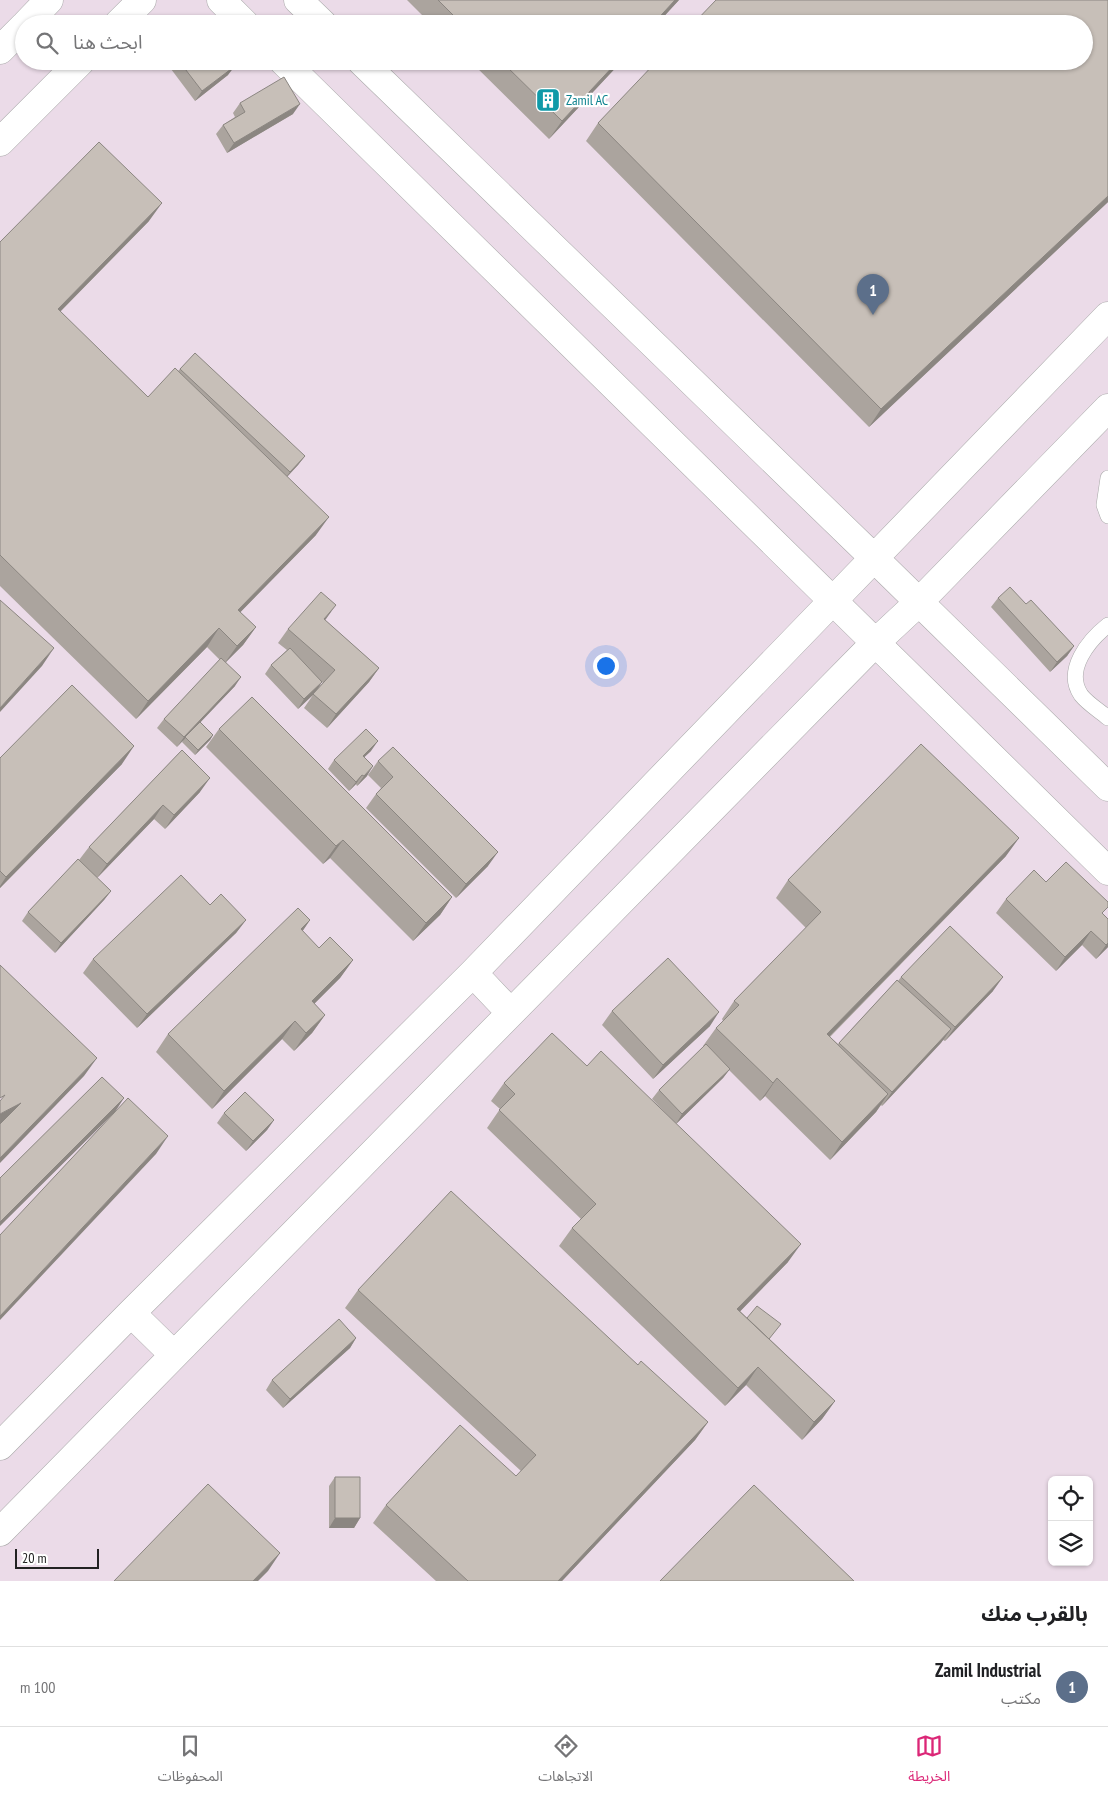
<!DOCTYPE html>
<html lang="ar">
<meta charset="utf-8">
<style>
:root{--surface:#fff;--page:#f6f6f6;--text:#202124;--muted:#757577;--line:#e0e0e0;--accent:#db2777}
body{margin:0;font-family:"PT Sans Narrow","Noto Sans Arabic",sans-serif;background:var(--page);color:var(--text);direction:rtl}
.controls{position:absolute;right:15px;bottom:15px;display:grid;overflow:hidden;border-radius:8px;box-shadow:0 1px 4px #0004}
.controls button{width:45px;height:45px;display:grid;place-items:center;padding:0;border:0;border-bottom:1px solid var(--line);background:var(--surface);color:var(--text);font:25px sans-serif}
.scale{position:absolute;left:15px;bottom:12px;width:84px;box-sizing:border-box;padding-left:5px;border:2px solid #222;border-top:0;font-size:14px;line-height:18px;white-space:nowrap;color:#222;-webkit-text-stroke:4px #fff;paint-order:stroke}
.you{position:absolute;left:605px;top:665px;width:18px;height:18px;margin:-12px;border:4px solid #fff;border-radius:50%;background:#1a73e8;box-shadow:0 0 0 8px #1a73e833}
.badge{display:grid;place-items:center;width:32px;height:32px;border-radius:50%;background:var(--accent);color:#fff;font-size:16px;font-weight:700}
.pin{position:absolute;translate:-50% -41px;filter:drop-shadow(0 1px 2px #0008)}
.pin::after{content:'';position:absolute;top:26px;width:18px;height:15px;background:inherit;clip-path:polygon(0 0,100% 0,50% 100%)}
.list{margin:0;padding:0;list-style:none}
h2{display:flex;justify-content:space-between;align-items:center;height:65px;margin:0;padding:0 20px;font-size:21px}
h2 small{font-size:16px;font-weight:400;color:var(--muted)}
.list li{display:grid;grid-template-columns:32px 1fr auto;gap:15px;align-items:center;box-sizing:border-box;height:80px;padding:0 20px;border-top:1px solid var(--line)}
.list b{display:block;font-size:19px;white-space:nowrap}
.list p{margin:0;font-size:16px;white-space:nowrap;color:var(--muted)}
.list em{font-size:16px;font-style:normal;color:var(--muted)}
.icon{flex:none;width:28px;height:28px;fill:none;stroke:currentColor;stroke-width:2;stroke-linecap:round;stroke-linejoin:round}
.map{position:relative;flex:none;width:1108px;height:1581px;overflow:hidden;direction:ltr}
.search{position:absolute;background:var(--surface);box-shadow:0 1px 4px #0004;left:15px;right:15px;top:15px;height:55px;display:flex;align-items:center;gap:12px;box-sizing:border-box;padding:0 18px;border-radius:28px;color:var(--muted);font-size:19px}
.sheet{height:145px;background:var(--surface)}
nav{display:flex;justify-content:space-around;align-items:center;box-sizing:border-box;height:70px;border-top:1px solid var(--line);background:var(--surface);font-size:14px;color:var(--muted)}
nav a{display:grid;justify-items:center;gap:2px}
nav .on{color:var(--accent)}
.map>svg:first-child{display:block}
.industrial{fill:#ebdbe8;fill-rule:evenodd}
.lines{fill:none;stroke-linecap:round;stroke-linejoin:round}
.lane-casing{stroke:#a9a9a9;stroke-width:16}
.street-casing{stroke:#a9a9a9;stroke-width:29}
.lane{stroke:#fff;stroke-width:15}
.street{stroke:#fff;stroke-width:28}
.wall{fill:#aba49e;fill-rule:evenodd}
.shaded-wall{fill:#8b8681}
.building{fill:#c7bfb8;stroke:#8b8681}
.labels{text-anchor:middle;stroke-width:4.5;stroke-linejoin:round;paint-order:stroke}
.culture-label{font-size:14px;fill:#0d838f;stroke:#fff;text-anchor:start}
</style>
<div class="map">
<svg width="1108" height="1581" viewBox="0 0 1108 1581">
<rect width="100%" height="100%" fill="#f2efe9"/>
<path class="industrial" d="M0 0H1108V1581H0ZM24 24H1084V61H24ZM1052 1480H1089V1562H1052Z"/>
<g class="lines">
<defs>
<path id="lane" d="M1108 478 1104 505 1108 516
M1108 625C1089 640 1064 670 1081 695 1088 704 1100 711 1108 718"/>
<path id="street" d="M221 0 245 24
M298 0 323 24
M26 24 49 0
M118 24 142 0
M0 50 24 26
M283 61 1108 871
M361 61 874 558 1108 787
M0 142 81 61
M473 973 510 1012
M131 1313 174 1355
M0 1446 131 1313 473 973 1108 316
M0 1532 875 643 919 602 1108 408"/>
</defs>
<use href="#lane" class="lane-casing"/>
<use href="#street" class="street-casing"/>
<use href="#lane" class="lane"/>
<use href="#street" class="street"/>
</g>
<path class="wall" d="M407 0H679L657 24H431Z
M1108 0V202L869 427 586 141 598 123Z
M165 61H231L228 75 195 101Z
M470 61H622L549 139Z
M240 103 293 114 227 153 216 134 223 125 235 117 233 113Z
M149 221 60 312 148 397 178 371 180 369 305 456 298 465 287 477 316 535 240 612 256 627 243 645 226 662 235 686 200 722 213 735 210 740 195 755 182 742 183 740 177 747 157 728 164 719 220 660 207 647 136 719 0 586V242Z
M998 598 1026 604 1074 646 1067 656 1050 672 991 607Z
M325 620 379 668 369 682 327 728 304 708 313 695 298 709 265 674 271 665 287 650 278 643 288 629ZM318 678 323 683 318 688Z
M219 729 452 897 440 915 413 941 330 858 323 864 206 747Z
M182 750 200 792 165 829 154 819 97 878 111 891 104 900 55 953 22 921 28 912 79 860 89 847Z
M371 751 364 757 367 776 357 786 356 784 349 791 328 769 334 760Z
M0 758 122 764 0 888Z
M378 761 488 866 456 898 366 808 376 794 381 788 368 775Z
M1006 856 830 1037 838 1044 897 980 898 981 901 977 993 991 945 1041 943 1040 882 1106 881 1105 876 1112 830 1160 765 1096 760 1101 729 1070 723 1078 676 1124 788 1262 740 1311 835 1401 822 1419 802 1440 746 1385 725 1406 559 1246 572 1228 581 1219 487 1128 500 1109 491 1101 504 1083 587 1066 673 1121 652 1099 659 1090 704 1047 703 1046 716 1028 723 1021 722 1019 734 1001 806 928 776 898 788 880Z
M1046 882 1103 915 1108 919V947L1096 959 1082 945 1056 971 996 913 1006 899Z
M210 905 246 920 236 933 137 1028 83 973 93 959Z
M310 920 302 931 319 948 353 960 340 978 314 1004 325 1015 312 1033 294 1051 282 1039 212 1109 156 1052 168 1034Z
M612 1011 710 1026 653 1079 602 1025Z
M224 1113 274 1120 267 1130 246 1151 217 1123Z
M358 1290 638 1365 708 1422 695 1440 562 1581H436L373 1523 386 1505 516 1476 521 1471 345 1308Z
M356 1338 350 1348 283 1408 266 1390 272 1380Z
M335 1477 360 1518 354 1528H329V1486Z"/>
<path class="shaded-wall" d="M675 0H679L657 24H653Z
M618 61H622L549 139 562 121Z
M235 66 228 75 195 101 202 91Z
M300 104 293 114 227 153 234 143Z
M1108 196V202L869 427 881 409Z
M162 203 149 221 45 327 58 309Z
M305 456 298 465 283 481 290 472Z
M329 517 316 535 225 628 238 610Z
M336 605 326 619 314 633 324 619Z
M256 627 243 645 224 664 237 646Z
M219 628 207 647 136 719 148 701Z
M1074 646 1067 656 1050 672 1057 662Z
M54 648 42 666 0 712V708Z
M379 668 369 682 327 728 336 714Z
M241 677 235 686 177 747 184 737Z
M322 682 316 692 298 709 304 699Z
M213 735 210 740 195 755 198 750Z
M378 741 371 751 356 765 363 756Z
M134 746 122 764 0 888V886L6 877Z
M373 766 367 776 357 786 364 776Z
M362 775 356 784 349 791 356 782Z
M210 778 200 792 165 829 174 815Z
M163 805 154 819 97 878 107 864Z
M1019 838 1006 856 814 1052 827 1034Z
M343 840 330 858 323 864 336 846Z
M498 852 488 866 456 898 466 884Z
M111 891 104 900 55 953 61 943Z
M452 897 440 915 413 941 426 923Z
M246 920 236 933 137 1028 147 1014Z
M310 920 298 938 301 929Z
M1091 931 1082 945 1056 971 1065 957Z
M1108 943V947L1096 959 1106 945Z
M353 960 340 978 299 1019 312 1001Z
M1003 977 993 991 945 1041 955 1027Z
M719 1012 710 1026 653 1079 663 1065Z
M325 1015 312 1033 294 1051 306 1033Z
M295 1021 282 1039 212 1109 224 1091Z
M951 1029 941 1043 882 1106 892 1092Z
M97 1058 84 1076 0 1163V1158Z
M730 1069 723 1078 676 1124 682 1114Z
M777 1078 765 1096 760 1101 773 1083Z
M888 1094 876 1112 830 1160 842 1142Z
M124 1098 115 1112 0 1226V1222Z
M21 1103 0 1125V1114Z
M274 1120 267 1130 246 1151 253 1141Z
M168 1136 156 1154 0 1320V1316Z
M801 1244 788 1262 725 1327 737 1309Z
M356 1338 350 1348 283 1408 290 1399Z
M758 1367 746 1385 725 1406 738 1388Z
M835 1401 822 1419 802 1440 814 1422Z
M708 1422 695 1440 562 1581H558Z
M335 1518H360L354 1528H329Z
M280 1553 268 1571 258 1581H253Z"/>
<path class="building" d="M438 0H675L653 24H462Z
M716 0H1108V196L881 409 598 123 657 61H1084V24H693Z
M179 61H231L235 66 202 91Z
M501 61H618L562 121Z
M284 77 300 104 234 143 223 125 245 112 240 103Z
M99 142 162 203 58 309 148 397 175 368 329 517 238 610 256 627 237 646 219 628 148 701 0 555V242Z
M195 353 305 456 290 472 180 369Z
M1010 587 1026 604 1031 600 1074 646 1057 662 998 598Z
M321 592 336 605 324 619 379 668 336 714 313 694 335 670 288 629Z
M0 600 54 648 0 708Z
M290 648 322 682 304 699 271 665Z
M221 658 241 677 184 737 164 719Z
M72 685 134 746 6 877 0 871V758Z
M252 697 452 897 426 923 343 840 336 846 219 729Z
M200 722 213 735 198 750 185 737Z
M366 729 378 741 363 756 373 766 364 776 362 775 356 782 334 760Z
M921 744 1019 838 827 1034 888 1094 842 1142 777 1078 773 1083 716 1028 739 1005 734 1001 821 912 788 880Z
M393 747 498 852 466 884 376 794 393 777 378 761Z
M182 750 210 778 174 815 163 805 107 864 89 847Z
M78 859 111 891 61 943 28 912Z
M1066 862 1108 902V907L1102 913 1108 919V943L1106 945 1091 931 1065 957 1006 899 1034 870 1046 882Z
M181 875 210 905 221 894 246 920 147 1014 93 959Z
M298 908 310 920 301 929 319 948 330 937 353 960 312 1001 325 1015 306 1033 295 1021 224 1091 168 1034Z
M950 926 1003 977 955 1027 901 977Z
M668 958 719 1012 663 1065 612 1011Z
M0 965 97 1058 0 1158V1124L21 1103 0 1114V1101L5 1095 0 1098Z
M897 980 951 1029 892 1092 839 1043Z
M552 1033 587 1066 601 1051 801 1244 737 1309 835 1401 814 1422 758 1367 738 1388 572 1228 596 1204 499 1110 515 1094 504 1083Z
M706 1044 730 1069 682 1114 659 1090Z
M102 1077 124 1098 0 1222V1178Z
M245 1092 274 1120 253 1141 224 1113Z
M128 1098 168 1136 0 1316V1235Z
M451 1191 638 1365 641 1361 708 1422 558 1581H468L386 1505 460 1425 516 1476 536 1455 358 1290Z
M757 1306 781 1324 769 1339 747 1318Z
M339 1319 356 1338 290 1399 272 1380Z
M335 1477H360V1518H335Z
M208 1484 280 1553 253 1581H114Z
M754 1485 854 1581H660Z"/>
<defs>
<symbol id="building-square" viewBox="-11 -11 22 22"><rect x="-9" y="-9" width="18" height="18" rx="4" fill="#0f9aa8" stroke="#fff"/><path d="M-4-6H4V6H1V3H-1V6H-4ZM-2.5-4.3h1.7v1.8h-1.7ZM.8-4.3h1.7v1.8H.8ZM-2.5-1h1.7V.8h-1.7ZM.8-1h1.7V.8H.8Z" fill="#fff"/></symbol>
</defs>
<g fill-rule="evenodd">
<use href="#building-square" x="534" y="86" width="28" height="28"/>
</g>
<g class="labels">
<g class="culture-label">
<text x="566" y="105">Zamil AC</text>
</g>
</g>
</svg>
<div class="controls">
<button><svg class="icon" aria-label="locate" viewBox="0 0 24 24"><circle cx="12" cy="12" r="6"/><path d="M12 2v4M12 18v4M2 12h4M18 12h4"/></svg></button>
<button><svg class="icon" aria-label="layers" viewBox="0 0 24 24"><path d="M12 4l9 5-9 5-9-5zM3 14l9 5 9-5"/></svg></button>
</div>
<div class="scale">20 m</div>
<div class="you"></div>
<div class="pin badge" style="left:873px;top:315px;background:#5c6f8a">1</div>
<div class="search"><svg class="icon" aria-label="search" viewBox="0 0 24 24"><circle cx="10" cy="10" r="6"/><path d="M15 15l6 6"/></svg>ابحث هنا</div>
</div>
<section class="sheet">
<h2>بالقرب منك<small></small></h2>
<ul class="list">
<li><span class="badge" style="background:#5c6f8a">1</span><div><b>Zamil Industrial</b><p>مكتب</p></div><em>100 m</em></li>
</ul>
</section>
<nav>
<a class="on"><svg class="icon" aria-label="map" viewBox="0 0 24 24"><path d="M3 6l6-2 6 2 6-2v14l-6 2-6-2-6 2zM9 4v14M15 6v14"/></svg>الخريطة</a>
<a><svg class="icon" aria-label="directions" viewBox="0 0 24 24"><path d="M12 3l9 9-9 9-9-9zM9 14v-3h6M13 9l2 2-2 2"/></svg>الاتجاهات</a>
<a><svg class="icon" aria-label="saved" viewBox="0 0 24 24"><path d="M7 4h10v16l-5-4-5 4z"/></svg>المحفوظات</a>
</nav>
